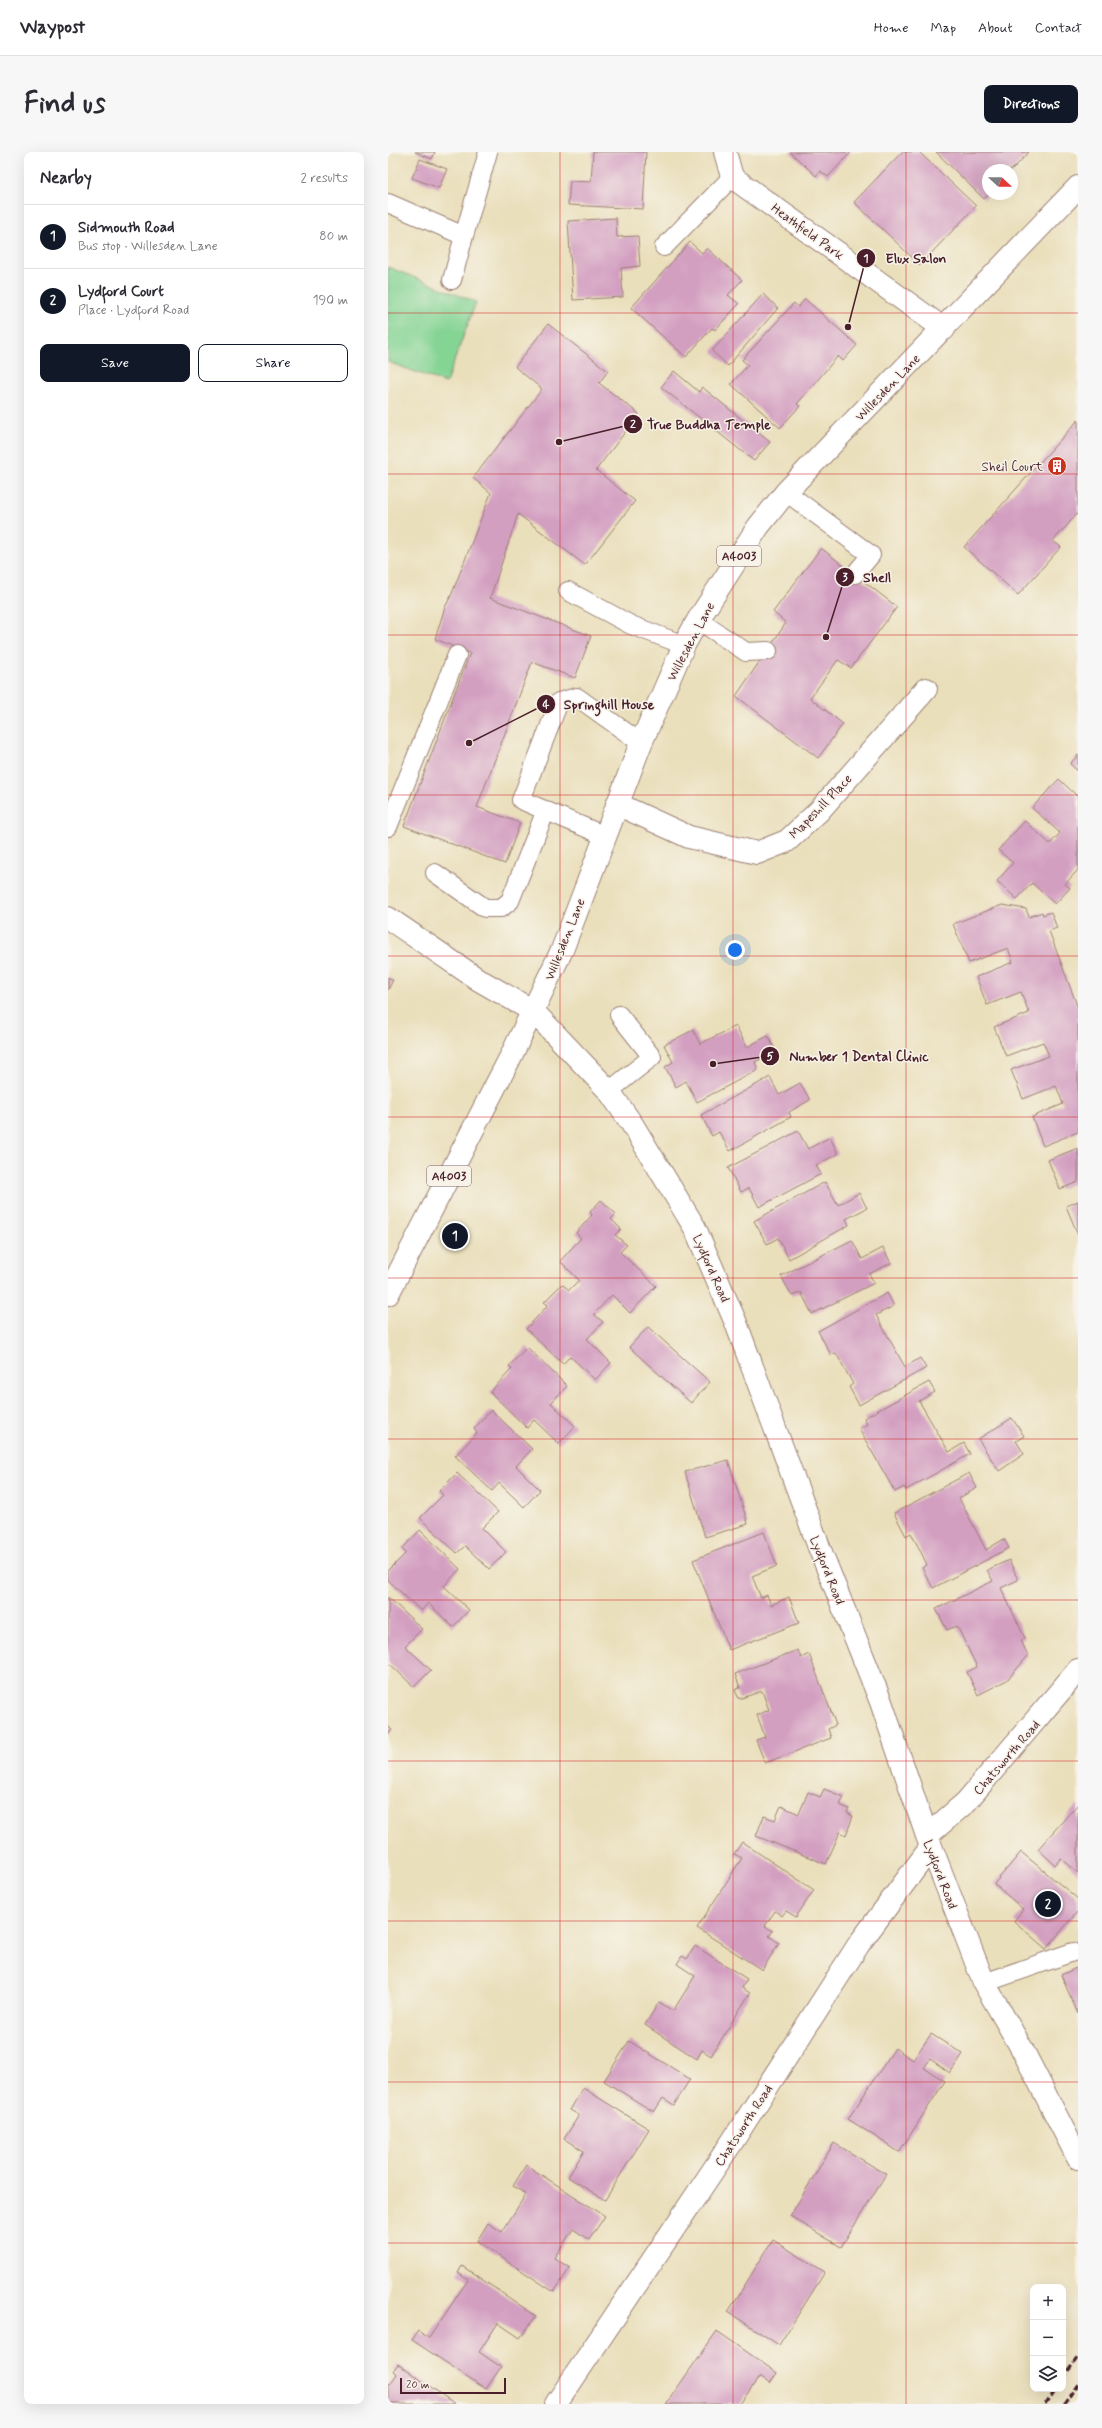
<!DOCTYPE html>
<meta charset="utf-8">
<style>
:root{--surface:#fff;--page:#f7f7f7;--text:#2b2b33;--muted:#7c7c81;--line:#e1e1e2;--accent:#111827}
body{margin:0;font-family:Mynerve,sans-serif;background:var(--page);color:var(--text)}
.controls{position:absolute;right:12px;bottom:12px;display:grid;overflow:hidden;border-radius:8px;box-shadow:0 4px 16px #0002}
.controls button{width:36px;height:36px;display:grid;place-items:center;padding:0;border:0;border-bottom:1px solid var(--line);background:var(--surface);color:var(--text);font:20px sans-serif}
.compass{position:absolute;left:594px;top:12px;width:36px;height:36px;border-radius:50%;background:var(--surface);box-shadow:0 4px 16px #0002;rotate:111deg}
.scale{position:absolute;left:12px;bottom:10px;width:106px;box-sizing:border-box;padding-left:4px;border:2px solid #4a1f2b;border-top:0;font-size:11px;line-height:14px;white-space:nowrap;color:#4a1f2b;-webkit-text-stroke:3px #f7f3e8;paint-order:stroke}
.you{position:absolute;left:347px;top:798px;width:14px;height:14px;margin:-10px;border:3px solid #fff;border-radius:50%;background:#1a73e8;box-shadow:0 0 0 6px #1a73e833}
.badge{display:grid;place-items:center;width:26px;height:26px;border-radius:50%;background:var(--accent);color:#fff;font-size:13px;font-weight:700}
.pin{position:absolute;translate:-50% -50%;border:2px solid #fff;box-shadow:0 1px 4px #0006}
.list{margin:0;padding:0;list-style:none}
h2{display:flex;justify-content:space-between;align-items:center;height:52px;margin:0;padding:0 16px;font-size:17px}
h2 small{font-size:13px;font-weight:400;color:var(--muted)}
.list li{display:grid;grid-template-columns:26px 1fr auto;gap:12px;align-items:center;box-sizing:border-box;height:64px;padding:0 16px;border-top:1px solid var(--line)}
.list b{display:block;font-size:15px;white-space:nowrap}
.list p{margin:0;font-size:13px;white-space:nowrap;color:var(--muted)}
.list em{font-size:13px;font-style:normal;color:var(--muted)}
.actions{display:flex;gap:8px;padding:12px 16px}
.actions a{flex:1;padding:9px 0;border:1px solid var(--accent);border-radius:8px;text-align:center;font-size:14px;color:var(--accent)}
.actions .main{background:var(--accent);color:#fff}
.icon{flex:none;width:22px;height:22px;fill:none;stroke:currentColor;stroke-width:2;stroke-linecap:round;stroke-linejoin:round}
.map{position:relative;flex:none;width:690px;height:2252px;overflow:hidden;border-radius:8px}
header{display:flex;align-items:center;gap:24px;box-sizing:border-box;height:56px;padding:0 20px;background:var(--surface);border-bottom:1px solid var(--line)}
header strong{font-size:19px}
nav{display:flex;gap:22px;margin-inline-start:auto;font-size:14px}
.intro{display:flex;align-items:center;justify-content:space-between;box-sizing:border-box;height:96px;padding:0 24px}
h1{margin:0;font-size:28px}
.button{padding:10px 18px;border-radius:8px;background:var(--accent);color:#fff;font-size:14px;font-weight:700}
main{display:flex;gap:24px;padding:0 24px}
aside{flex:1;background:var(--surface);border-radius:8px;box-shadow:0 4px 16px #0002}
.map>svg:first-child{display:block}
.green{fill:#84d494;stroke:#677a60}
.building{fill:#d39fc1}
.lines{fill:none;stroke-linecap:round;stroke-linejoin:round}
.lane-casing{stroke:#9a7f73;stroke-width:20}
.street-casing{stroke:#9a7f73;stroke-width:24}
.secondary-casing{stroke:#9a7f73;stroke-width:24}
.primary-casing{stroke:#9a7f73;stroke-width:24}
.lane{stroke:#fff;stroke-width:18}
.street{stroke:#fff;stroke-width:22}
.secondary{stroke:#fff;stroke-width:22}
.primary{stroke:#fff;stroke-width:22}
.rail{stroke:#4a1f2b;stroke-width:3;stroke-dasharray:6 3;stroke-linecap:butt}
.grid{fill:none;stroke:#d62828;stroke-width:1;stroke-opacity:0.55}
.labels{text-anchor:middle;stroke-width:3;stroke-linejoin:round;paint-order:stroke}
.shield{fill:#f7f3e8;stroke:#7e5f64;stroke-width:1}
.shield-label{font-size:12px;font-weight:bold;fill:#4a1f2b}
.street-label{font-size:13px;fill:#4a1f2b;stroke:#f7f3e8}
.poi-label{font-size:13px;fill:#4a1f2b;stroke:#f7f3e8;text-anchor:end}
.leader{fill:none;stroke:#4a1f2b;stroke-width:1.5}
.callout-dot{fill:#4a1f2b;stroke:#f7f3e8;stroke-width:1.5}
.mark-label{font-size:12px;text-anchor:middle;font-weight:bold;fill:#fff}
.callout-label{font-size:14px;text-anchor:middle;font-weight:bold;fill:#4a1f2b;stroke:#f7f3e8;stroke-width:3;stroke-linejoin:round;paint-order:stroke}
</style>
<header>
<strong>Waypost</strong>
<nav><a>Home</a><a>Map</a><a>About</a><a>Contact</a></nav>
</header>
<div class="intro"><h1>Find us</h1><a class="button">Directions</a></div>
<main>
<aside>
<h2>Nearby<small>2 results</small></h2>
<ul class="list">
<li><span class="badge">1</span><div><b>Sidmouth Road</b><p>Bus stop · Willesden Lane</p></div><em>80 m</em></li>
<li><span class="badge">2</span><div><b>Lydford Court</b><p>Place · Lydford Road</p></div><em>190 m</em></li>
</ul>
<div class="actions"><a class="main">Save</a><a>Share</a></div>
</aside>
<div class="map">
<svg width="690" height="2252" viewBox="0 0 690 2252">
<rect width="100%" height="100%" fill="#f7f3e8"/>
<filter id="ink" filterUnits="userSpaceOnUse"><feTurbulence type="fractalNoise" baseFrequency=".025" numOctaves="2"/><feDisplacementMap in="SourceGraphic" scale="8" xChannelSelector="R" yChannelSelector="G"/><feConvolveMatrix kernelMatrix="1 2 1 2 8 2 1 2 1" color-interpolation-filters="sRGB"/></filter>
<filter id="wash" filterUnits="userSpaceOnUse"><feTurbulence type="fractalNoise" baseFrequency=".012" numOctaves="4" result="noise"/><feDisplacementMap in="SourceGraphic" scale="16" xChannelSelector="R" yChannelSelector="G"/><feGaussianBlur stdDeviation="0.9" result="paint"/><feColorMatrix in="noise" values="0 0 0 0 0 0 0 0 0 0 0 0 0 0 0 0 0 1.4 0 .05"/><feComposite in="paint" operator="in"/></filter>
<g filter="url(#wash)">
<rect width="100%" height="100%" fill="#eadfbb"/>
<path class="green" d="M0 115 88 150 58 231 0 210Z"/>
<g id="blocks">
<path class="building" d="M27 0H47L44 7Z
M205 0H258L255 57 180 53 182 29 203 30Z
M402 0H463L440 25 432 19 428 24Z
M514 0H531L588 54 532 113 466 50Z
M548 0H641L624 18H600L601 42 596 47Z
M32 7 59 17 51 36 24 26Z
M228 66 229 85 250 84 252 114 233 116 235 145 185 148 180 69Z
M302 90 314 101 319 96 354 128 340 143 351 152 327 178 324 176 298 205 243 156Z
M375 142 390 156 340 214 324 199Z
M417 147 469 193 455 209 450 204 409 252 412 254 392 276 343 232 360 213 354 208 406 151 410 155Z
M160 172 220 219 211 231 251 262 208 318 247 349 197 413 130 362 102 446 203 484 187 526 144 510 89 655 132 671 117 712 16 674 82 501 47 487 57 455 63 444 103 341 85 326 154 237 127 215Z
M286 219 311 240 314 235 382 290 366 309 273 235Z
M690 268V361L665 389 673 395 630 443 576 395Z
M433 396 509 455 463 516 450 508 422 546 455 572 430 606 348 544 398 471 385 460Z
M690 603V619L682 612Z
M671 627 690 645V718L677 732 682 736 667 752 644 731 629 747 609 729 625 711 610 698 637 669 662 692 672 681 644 656Z
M614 753 638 757 641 765 654 760 655 763 663 760 669 776 661 779 690 856V980L655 994 644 965 675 952 671 941 668 934 635 947 623 918 661 904 655 890 618 904 606 875 641 861 633 840 599 853 588 825 625 810 620 796 581 811 565 772Z
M0 825 5 828 0 838Z
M348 874 359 895 380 884 388 899 367 910 370 918 309 950 298 929 288 935 277 915 285 910 276 893 305 878 312 892Z
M382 925 391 943 412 931 422 948 401 960 403 965 342 999 331 980 324 984 313 963Z
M410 979 420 997 442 985 450 1002 428 1013 433 1022 371 1055 361 1036 353 1040 340 1016Z
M690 996V1030L672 1037 660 1008Z
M437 1030 450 1053 471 1041 479 1056 458 1067 461 1073 401 1107 390 1086 379 1092 366 1069Z
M213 1048 228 1062 223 1067 233 1077 227 1083 239 1093 232 1100 268 1134 242 1161 224 1143 206 1162 215 1170 199 1187 223 1211 207 1228 182 1204 175 1212 138 1177 160 1153 156 1150 174 1132 181 1138 191 1128 172 1109 193 1086 188 1081 204 1063 202 1060Z
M690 1049V1083L678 1054Z
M464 1088 474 1107 495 1096 503 1111 481 1122 486 1131 424 1162 413 1140 404 1144 393 1124Z
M499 1141 506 1154 488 1163 517 1215 532 1206 538 1216 471 1253 461 1235 465 1232 448 1201 443 1203 430 1179Z
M260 1175 322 1230 303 1251 241 1195Z
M139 1195 179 1234 163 1251 187 1274 171 1292 146 1268 139 1276 102 1240 124 1217 121 1214Z
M541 1230 547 1240 531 1249 561 1300 576 1291 582 1302 518 1338 516 1335 507 1340 471 1277 479 1272 476 1266Z
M103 1258 144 1297 128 1314 152 1338 136 1355 111 1331 104 1339 67 1304 89 1281 86 1277Z
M624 1266 636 1284 628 1289 636 1302 611 1319 590 1287Z
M340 1308 360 1372 317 1385 297 1320Z
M69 1321 110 1360 94 1376 118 1400 101 1417 77 1394 69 1401 32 1366 55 1343 51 1339Z
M581 1321 589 1336 571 1346 584 1371 598 1398 616 1387 621 1396 545 1436 534 1416 539 1413 532 1398 523 1381 518 1384 506 1361Z
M32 1378 72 1417 56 1434 81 1458 65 1475 40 1451 33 1459 0 1428V1419L18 1401 14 1397Z
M376 1380 389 1414 364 1424 373 1446 379 1443 383 1453 401 1445 411 1471 341 1498 305 1408Z
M621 1408 630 1428 613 1436 637 1486 633 1488 640 1504 619 1528 590 1543 579 1520 589 1515 569 1474 559 1478 548 1457 605 1429 599 1418Z
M0 1445 34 1477 17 1494 43 1518 26 1535 1 1511 0 1513Z
M410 1498 413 1506 421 1502 448 1573 440 1577 443 1586 377 1611 368 1588 377 1585 369 1563 381 1558 374 1539 351 1547 347 1538 352 1536 347 1522Z
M0 1574 4 1578 0 1583Z
M436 1637 456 1645 452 1653 461 1657 459 1661 465 1664 458 1683 452 1680 438 1712 368 1684 376 1664 387 1668 393 1654 411 1662 420 1640 432 1645Z
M690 1652V1721L673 1706 667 1713 650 1697Z
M354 1690 426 1738 408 1765 398 1759 394 1764 387 1759 377 1774 385 1779 381 1784 391 1791 374 1818 309 1776 354 1706 346 1702Z
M633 1700 690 1747V1759L658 1797 626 1769 635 1757 606 1732Z
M307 1794 359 1827 354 1836 362 1841 323 1904 314 1898 309 1907 257 1873 271 1850 285 1859 307 1824 289 1812 294 1804 299 1807Z
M688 1816 690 1822V1862L673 1823Z
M543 1882 575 1902 562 1921 542 1907 536 1916 557 1929 511 2000 460 1967 507 1896 525 1908Z
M241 1889 302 1927 286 1953 275 1946 266 1960 216 1929Z
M195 1936 261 1977 217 2048 180 2025 196 1999 176 1987 191 1963 182 1958Z
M446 1991 498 2022 453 2095 402 2064Z
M138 2013 217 2064 201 2088 185 2077 166 2106 182 2116 166 2140 89 2089 100 2071 114 2080 138 2042 125 2034Z
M385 2088 437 2120 391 2193 340 2160Z
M74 2114 148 2164 132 2186 110 2171 91 2200 113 2215 98 2237 24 2188 30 2179 41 2186 80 2128 70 2121Z
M329 2179 389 2221 382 2231 372 2224 352 2252H278Z
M10 2212 67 2252H0V2231L2 2232 9 2222 5 2219Z"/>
</g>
</g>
<g filter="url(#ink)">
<use href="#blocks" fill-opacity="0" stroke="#9a7f73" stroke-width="1"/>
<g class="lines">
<defs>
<path id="lane" d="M0 51 76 84 100 0
M276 95 344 25
M64 128 76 84
M398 340 483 403 467 422
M180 439 243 473 296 493
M310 468 358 500 380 499
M0 675 69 503
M217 684 133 648 171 550 189 545 253 591
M47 721 97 756H113L122 749 158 658
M221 939 264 905 231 863
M596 1831 685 1800"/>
<path id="street" d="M337 0 344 25 556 177
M229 652 301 685 369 701 399 689 431 659 538 537
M145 859 221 939 244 972 307 1076 348 1171 431 1395 493 1550 539 1684 596 1831 633 1895 690 2006
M539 1684 578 1650 690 1518
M168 2252 344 1990 471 1792 543 1695"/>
<path id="secondary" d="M0 766 91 828 145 859"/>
<path id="primary" d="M0 1142 122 906 174 798 253 591 296 493 310 468 370 375 398 340 690 35"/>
</defs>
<use href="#lane" class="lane-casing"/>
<use href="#street" class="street-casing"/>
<use href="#secondary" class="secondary-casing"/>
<use href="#primary" class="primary-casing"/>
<use href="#lane" class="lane"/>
<use href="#street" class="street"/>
<use href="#secondary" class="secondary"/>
<use href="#primary" class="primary"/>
<path class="rail" d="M675 2226 690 2205
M657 2252 667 2237
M676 2252 690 2232"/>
</g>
</g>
<path class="grid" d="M172 0V2252M345 0V2252M518 0V2252M0 161H690M0 322H690M0 483H690M0 643H690M0 804H690M0 965H690M0 1126H690M0 1287H690M0 1448H690M0 1609H690M0 1769H690M0 1930H690M0 2091H690"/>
<defs>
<symbol id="building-disc" viewBox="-11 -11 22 22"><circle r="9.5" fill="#c8321e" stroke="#f7f3e8"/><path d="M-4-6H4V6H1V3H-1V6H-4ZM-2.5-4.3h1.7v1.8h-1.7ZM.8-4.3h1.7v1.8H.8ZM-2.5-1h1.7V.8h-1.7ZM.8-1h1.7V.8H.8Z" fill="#fff"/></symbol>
</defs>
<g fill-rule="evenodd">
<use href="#building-disc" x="658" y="303" width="22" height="22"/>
</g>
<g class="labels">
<g class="shield">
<rect x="329" y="394" width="44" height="20" rx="3"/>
<rect x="39" y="1014" width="44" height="20" rx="3"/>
</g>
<g class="shield-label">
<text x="351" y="408">A4003</text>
<text x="61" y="1028">A4003</text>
</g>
<g class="street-label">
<text transform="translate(420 79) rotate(36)" y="5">Heathfield Park</text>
<text transform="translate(499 235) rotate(-46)" y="5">Willesden Lane</text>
<text transform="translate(302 489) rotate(-62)" y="5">Willesden Lane</text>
<text transform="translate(432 654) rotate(-46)" y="5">Mapeshill Place</text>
<text transform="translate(176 787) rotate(-68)" y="5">Willesden Lane</text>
<text transform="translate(324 1116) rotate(66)" y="5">Lydford Road</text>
<text transform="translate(440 1418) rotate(68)" y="5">Lydford Road</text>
<text transform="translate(618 1605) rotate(-49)" y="5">Chatsworth Road</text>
<text transform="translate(553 1722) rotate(69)" y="5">Lydford Road</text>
<text transform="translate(355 1973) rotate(-57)" y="5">Chatsworth Road</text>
</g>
<g class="poi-label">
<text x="655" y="319">Sheil Court</text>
</g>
</g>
<path class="leader" d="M460 175L478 106M171 290L245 272M438 485L457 425M81 591L158 552M325 912L382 904"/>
<g class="callout-dot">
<circle cx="460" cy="175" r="4"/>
<circle cx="171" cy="290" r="4"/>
<circle cx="438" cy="485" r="4"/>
<circle cx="81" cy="591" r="4"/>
<circle cx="325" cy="912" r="4"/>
<circle cx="478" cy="106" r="10"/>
<circle cx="245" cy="272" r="10"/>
<circle cx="457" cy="425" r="10"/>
<circle cx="158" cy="552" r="10"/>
<circle cx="382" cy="904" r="10"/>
</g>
<g class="mark-label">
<text x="478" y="110">1</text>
<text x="245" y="276">2</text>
<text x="457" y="429">3</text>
<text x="158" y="556">4</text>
<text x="382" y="908">5</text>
</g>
<g class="callout-label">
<text x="528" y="111">Elux Salon</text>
<text x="321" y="277">True Buddha Temple</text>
<text x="489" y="430">Shell</text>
<text x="221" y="557">Springhill House</text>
<text x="471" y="909">Number 1 Dental Clinic</text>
</g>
</svg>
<div class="controls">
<button>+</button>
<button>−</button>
<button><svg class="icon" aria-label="layers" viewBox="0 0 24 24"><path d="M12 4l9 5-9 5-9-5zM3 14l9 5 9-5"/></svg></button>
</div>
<svg class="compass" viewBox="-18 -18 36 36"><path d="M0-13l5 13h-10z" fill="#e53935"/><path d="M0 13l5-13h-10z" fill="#7c7c81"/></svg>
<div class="scale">20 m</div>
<div class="you"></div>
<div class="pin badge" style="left:67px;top:1084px">1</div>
<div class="pin badge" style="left:660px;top:1752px">2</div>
</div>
</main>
